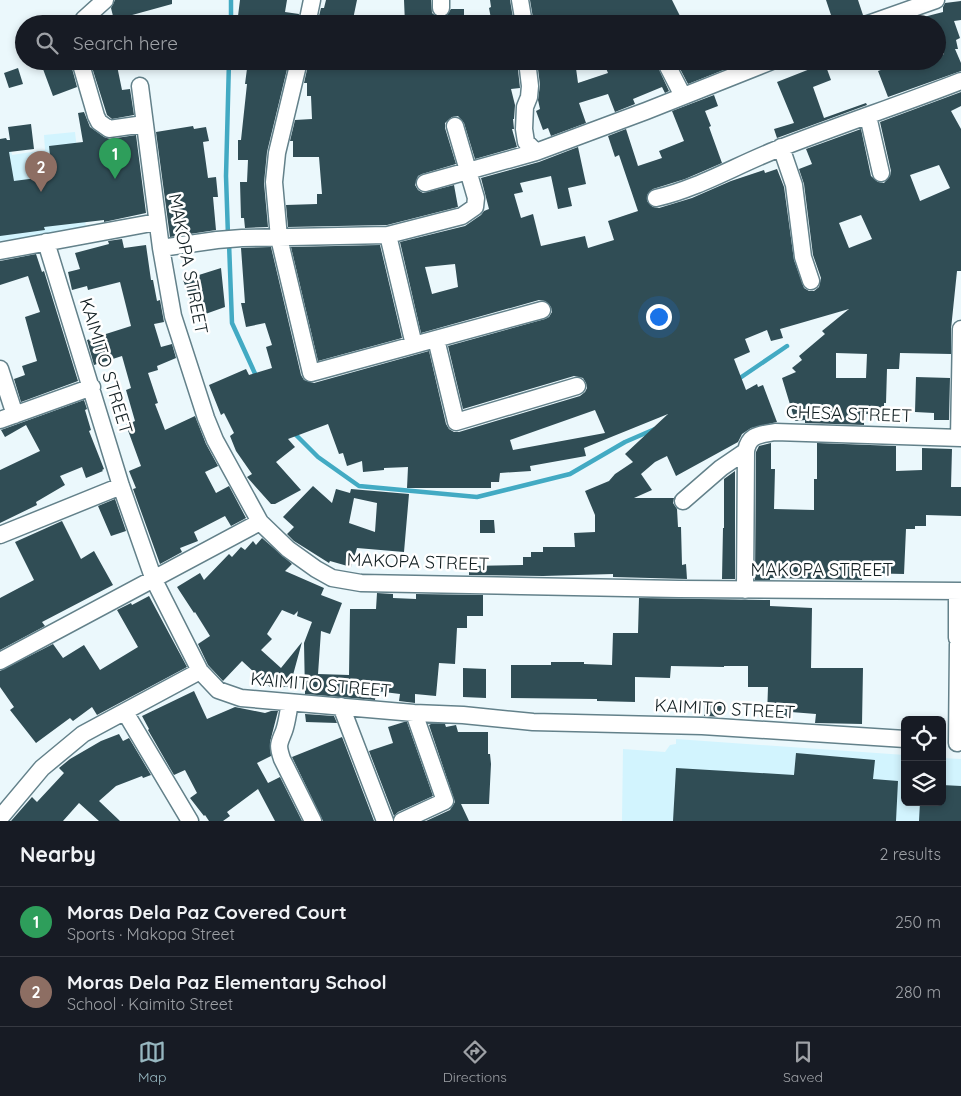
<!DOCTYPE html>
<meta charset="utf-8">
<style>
:root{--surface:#171b24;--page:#242831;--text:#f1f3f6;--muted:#9ea1a6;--line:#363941;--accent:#97b7c0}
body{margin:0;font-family:Quicksand,sans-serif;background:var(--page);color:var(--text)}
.controls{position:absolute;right:15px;bottom:15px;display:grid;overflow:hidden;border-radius:8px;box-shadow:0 2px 8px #0003}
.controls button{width:45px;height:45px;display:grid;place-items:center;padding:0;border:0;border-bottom:1px solid var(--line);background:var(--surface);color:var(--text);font:25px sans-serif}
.you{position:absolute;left:658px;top:316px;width:18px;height:18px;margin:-12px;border:4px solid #fff;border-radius:50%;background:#1a73e8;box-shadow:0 0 0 8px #1a73e833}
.badge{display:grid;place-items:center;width:32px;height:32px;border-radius:50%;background:var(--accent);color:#fff;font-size:16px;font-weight:700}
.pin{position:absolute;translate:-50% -41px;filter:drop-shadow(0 1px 2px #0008)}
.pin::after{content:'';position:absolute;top:26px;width:18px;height:15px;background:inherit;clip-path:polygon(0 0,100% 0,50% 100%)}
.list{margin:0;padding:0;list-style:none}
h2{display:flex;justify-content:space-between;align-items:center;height:65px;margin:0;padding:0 20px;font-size:21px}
h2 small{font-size:16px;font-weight:400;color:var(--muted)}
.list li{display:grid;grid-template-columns:32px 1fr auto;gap:15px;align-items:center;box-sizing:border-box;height:70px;padding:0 20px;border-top:1px solid var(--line)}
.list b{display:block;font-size:19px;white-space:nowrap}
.list p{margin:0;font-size:16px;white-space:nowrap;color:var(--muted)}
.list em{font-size:16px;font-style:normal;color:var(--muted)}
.icon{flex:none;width:28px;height:28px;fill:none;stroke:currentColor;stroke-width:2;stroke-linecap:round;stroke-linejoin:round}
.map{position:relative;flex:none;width:961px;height:821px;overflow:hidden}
.search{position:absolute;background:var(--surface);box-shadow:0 2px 8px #0003;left:15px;right:15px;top:15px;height:55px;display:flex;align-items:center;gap:12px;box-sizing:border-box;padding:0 18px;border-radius:28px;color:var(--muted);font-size:19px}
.sheet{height:205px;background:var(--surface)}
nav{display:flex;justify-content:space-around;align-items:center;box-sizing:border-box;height:70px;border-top:1px solid var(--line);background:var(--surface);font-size:14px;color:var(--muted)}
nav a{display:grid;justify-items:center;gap:2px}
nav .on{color:var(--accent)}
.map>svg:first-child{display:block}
.built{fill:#d2f4fe}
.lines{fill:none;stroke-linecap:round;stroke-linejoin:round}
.stream{stroke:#42aac3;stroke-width:4.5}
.building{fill:#304d55;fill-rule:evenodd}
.street-casing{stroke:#63818a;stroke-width:19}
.street{stroke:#fff;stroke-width:16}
.labels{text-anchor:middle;stroke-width:5;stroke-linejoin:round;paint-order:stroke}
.street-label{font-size:18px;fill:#132023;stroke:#fff}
</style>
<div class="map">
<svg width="961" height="821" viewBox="0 0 961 821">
<rect width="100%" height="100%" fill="#ebf8fc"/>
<path class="built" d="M75 132 86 228 0 241V152L11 150 12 155 45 150 44 135Z
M676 739 905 755V802H942V758L961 759V821H622L623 749 665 752 670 745 676 744Z"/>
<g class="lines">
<path class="stream" d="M231 24V0
M228 236 226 176 229 61
M229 243 232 323 257 378
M737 380 787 346
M294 433 318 457 359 486 477 497 570 474 625 442 655 429"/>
</g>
<path class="building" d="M115 0H172V4L114 20 111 8Z
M240 0H287L285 12 299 14 297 24H261L262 19 238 16Z
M326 0H357L352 24H317L321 8H324Z
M404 0H431L432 13 436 16 441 18 446 16 451 9H464V24H405Z
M490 0H510L514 24H492L489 8 491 7Z
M530 0H672L684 24H534Z
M826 0H858L863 15 840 24H834Z
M961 1V20L954 21 960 38 956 40 958 49H955L961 63V71L888 97 878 71 892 66 890 61H937V57L944 54 937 38V24H912V20L943 12V7L945 3Z
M40 61H70L77 87 53 96Z
M90 61H116L122 90 130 89 134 115 112 119 107 115Z
M248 61H289L267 152 264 183 268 227 245 228 244 218H241L240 182H247L248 160H238V140H241L247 84H245Z
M309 61H420L421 69 458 65V61H517L520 88 511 89 515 105 514 119H513L514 129H512L517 147 475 159 464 123 458 116 452 117 445 123V128L456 164 422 174 418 176 415 185 418 190 423 193 454 185 458 207 387 225 288 227 286 205 317 204V194H322L319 157H293V141H290L295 120 312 119 311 96H307V83H304Z
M537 61H575L578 83 608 73 603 61H655L669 91 665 93 662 87 633 99 635 104 615 112 608 94 579 103 586 123 551 136 548 128 543 130 536 111 540 109 538 100 540 85Z
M676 61H729L731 67 688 84Z
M822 61H824L831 80 813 87 824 118 866 103 867 105 777 138 774 129 794 123 777 82 810 69 809 66Z
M18 68 23 84 9 88 4 73Z
M961 92V106L951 111 961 129V271H957L951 329V354L900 353 899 369H887L886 403H884V414H864V425L805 423V420L795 421 782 378 796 372 792 368 802 360 799 356 825 334 822 331 849 309 780 329 783 338 771 341 767 330 745 339 750 352 734 359 746 390 757 384 758 387 763 385 777 422 751 428 742 434 738 442 676 476 667 456 655 462 641 474 652 490 634 498H674L673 503 677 509 678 527H681L682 565 686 564 687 579 613 577V574L543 576 469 575V566L523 565V557H531V552H543V547H575L574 533 595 532V515L585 491 609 481 615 474 633 462 625 454 668 414 584 448 586 456 530 466 531 471 500 473 499 482H491V488H407L408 467 384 468V470L363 472 362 461 347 466 343 453 339 454 328 424 288 439 295 447 276 462 301 490 275 504H271L247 477 252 474 236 451 230 436 234 433 224 413 221 415 209 385 246 369 249 375 272 368 266 347 272 345 265 323 246 327 241 303H245L241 248 271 247 301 375 304 380 314 383 429 351 446 424 449 429 454 432H459L580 396 585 392 587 388 586 383 583 378 574 376 463 409 448 346 545 319 549 317 552 312 551 307 545 301 539 300 421 333 400 242 465 226 481 215 484 211 489 209 481 178 539 162 578 147 586 184 568 188 572 206 558 209 551 176 520 183 523 192 514 194 521 218 533 214 541 246 585 236 588 248 614 240 608 221 638 211 619 155 615 157 608 136 626 129 638 166 662 158 659 151 684 141 672 111 714 95 718 106 705 111 711 126 709 127 722 163 685 179 653 189 647 195V201L653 207 659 208 692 198 731 181 764 170 765 173 777 169 784 187 794 260 804 288 809 291H814L819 287 821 278 813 255 804 184 799 169 812 164 806 149 861 129 871 176 878 182 884 183 890 176 891 171 880 122ZM939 165 950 188 920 201 910 175ZM861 215 872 239 849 248 839 223ZM455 264 458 287 432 294 425 267ZM836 353 867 354 866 378H836ZM595 410 605 433 513 450 510 440Z
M84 112 90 127 104 137 110 139 136 135 146 213 104 222V220L44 227 45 230 0 236V139L6 138 7 140H10L8 127 31 124 34 149 9 152 14 181 52 176 49 146 83 142 78 113Z
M193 126 194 129 206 127 209 141 203 142 208 178 216 177 218 197H213L216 230 170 237 156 132Z
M122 239 124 248 146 245 151 280H153L157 301 160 300 164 322 154 324 161 347 172 344 176 358 157 366 158 370 148 373 158 403 155 404 165 430 195 416 206 444 218 466 205 472 216 493 229 486 246 518 231 526 225 516 194 532 198 541 180 548 182 552 160 564 133 489 136 488 129 471 141 466 126 425 135 421 126 390 131 388 122 356 94 365 87 340 131 326 120 282 88 290 87 286 72 290 68 272 80 269 75 253 109 244 108 241Z
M380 245 402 338 318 361 291 247Z
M36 254 42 272 44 271 78 381 21 402 14 379 25 375 22 366 37 361 25 317 40 312 28 276 0 285V261Z
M221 268 225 307 197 317 183 280Z
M916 377 950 378 949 420H934V413L915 412Z
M84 400 87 409 85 410 91 430 89 431 104 469 102 470 103 471 86 478 82 467 60 476 65 485 36 502 37 505 0 523V470L40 451 26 425 5 437 1 430Z
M771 443V469H775L774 509 814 510V479H817V443L896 446V471L922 470V448L952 449 951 487H961V516L926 515V526H915V529H906L904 574 862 573V580L770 578V580H755L756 452 759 446Z
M735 471V579H722L723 528H724V479Z
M313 486 332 503 336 489 350 493 351 489 409 494 404 552 357 548 351 567 330 561 329 563 294 541 287 534 294 527 283 517ZM354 498 377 503 375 532 349 523Z
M115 499 126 531 111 536 98 506Z
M480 520H494L495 533H480Z
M62 521 81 559 94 551 113 585 42 622 45 626 0 650V598L34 580 15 542Z
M262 538 292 564 285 571 324 588 321 595 342 603 330 634 321 631 318 674 349 675 350 609H376L377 593 393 594V598L416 599V594L483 595V616H467V628H457L455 664 439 663 436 696 415 694V703L399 701 400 694 376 691 375 700 305 694 304 643 312 622 297 616 298 611 294 615 282 610 267 634 272 639 261 650 281 668 302 642 290 686 272 689 242 661 223 681 208 665 198 644 210 636 195 612 194 613 177 587 200 573 204 580 229 554 232 557 241 547 245 550 253 541 256 545Z
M149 596 187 667 97 715 92 707 73 721 70 718 36 743 10 710 14 707 0 687V671L53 644 63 658 84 645 100 670 138 647 117 610 131 603 132 605Z
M639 598 770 600V606L812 608 811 668H863L862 724 815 723 816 714 791 712V717L767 716 768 687H748V666H724V667L671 666 670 678 635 677V702L597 701V699L511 698V665H551V662H584V664L612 665 613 633H638Z
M463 668 486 669V698L463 697Z
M194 691 207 719 235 707 265 713 271 711H278L270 742 271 756 257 763 268 783 280 777 302 821H275L258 789 227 812 230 816 223 821H209L205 815 204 816 190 798 197 793 185 770 174 775 148 730 149 729 142 716Z
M705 704 722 706 721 717 704 716Z
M305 714 334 716 337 723 306 722Z
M404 722H407L433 796 398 812 394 816 369 751 393 743 388 727Z
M431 724H445L446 727 456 725 458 732H488V754H490L491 764 489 804H461L469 821H426L450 810 455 802 429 725Z
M119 734 123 741 129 738 151 775 143 778 142 776 116 786 99 801 120 821H99L79 803 63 821H11L32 797 37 802 64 773 59 768 70 759 101 741Z
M342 737 374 821H323L292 757Z
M796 753 875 760 873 779 898 781 896 821H673L676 768 794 775Z
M942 785 961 786V821H919L920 802H942Z"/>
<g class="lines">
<defs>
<path id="street" d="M441 0V8
M520 0 524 24
M81 24 84 19 105 0
M307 24 312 0
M868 24 936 0
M80 61 96 116 99 122 109 129 144 124
M299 61 277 153 274 182 279 238 311 373 542 310
M527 61 530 86 529 97 525 107 524 129 526 142 536 152
M665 61 683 96
M140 86 161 248 173 316 206 418 215 440 260 522 288 549 316 569 332 578 361 583 679 589 961 591
M868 116 881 173
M781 147 794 185 803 257 811 281
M425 183 536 152 646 111 772 61
M656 198C700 188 740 163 783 147 842 124 902 104 961 81
M388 235 414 345
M46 242 121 486 154 580 200 671 218 690 241 698 414 713 463 715 533 722 702 726 905 739
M161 248 217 240 242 238 388 235 462 216 475 207 476 198 455 126
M0 251 157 222
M436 339 456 422 577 386
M0 369 15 415
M0 420 92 387
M959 438 961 329
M683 501 721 468 746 451
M0 535 121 486
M745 590 746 451C749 434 760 435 775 432L961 438
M957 591V638
M0 661 260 522
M290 703C288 712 287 723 284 731 279 744 277 744 282 759L313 821
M341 706 385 821
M125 712 190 821
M957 743 958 644
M0 818 42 768 83 734 200 671
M402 821 445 801 414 713"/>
</defs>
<use href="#street" class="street-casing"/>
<use href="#street" class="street"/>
</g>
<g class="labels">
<g class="street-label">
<text transform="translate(188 264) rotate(79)" y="6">MAKOPA STREET</text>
<text transform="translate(106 366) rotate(73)" y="6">KAIMITO STREET</text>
<text transform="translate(849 414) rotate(2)" y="6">CHESA STREET</text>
<text transform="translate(418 562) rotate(2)" y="6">MAKOPA STREET</text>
<text x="822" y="576">MAKOPA STREET</text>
<text transform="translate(321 685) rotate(5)" y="6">KAIMITO STREET</text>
<text transform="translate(725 709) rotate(3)" y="6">KAIMITO STREET</text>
</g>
</g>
</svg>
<div class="controls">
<button><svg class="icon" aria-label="locate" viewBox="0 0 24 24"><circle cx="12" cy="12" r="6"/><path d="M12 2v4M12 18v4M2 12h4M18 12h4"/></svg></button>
<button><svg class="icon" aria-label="layers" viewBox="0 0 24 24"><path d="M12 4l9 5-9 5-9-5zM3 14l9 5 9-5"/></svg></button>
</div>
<div class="you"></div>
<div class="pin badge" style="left:115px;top:179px;background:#2e9e5b">1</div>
<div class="pin badge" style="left:41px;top:192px;background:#8d6e63">2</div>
<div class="search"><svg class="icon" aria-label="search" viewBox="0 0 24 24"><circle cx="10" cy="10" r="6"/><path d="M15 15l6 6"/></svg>Search here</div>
</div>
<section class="sheet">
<h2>Nearby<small>2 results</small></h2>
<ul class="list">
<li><span class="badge" style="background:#2e9e5b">1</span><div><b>Moras Dela Paz Covered Court</b><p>Sports · Makopa Street</p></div><em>250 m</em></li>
<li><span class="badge" style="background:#8d6e63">2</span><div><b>Moras Dela Paz Elementary School</b><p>School · Kaimito Street</p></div><em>280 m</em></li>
</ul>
</section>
<nav>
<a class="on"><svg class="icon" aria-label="map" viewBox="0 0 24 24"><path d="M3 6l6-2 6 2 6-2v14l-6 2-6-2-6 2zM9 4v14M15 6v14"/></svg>Map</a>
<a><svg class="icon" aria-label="directions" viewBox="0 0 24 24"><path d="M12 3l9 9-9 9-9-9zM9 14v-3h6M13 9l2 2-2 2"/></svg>Directions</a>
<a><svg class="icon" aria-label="saved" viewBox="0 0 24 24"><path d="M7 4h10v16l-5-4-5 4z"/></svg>Saved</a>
</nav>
